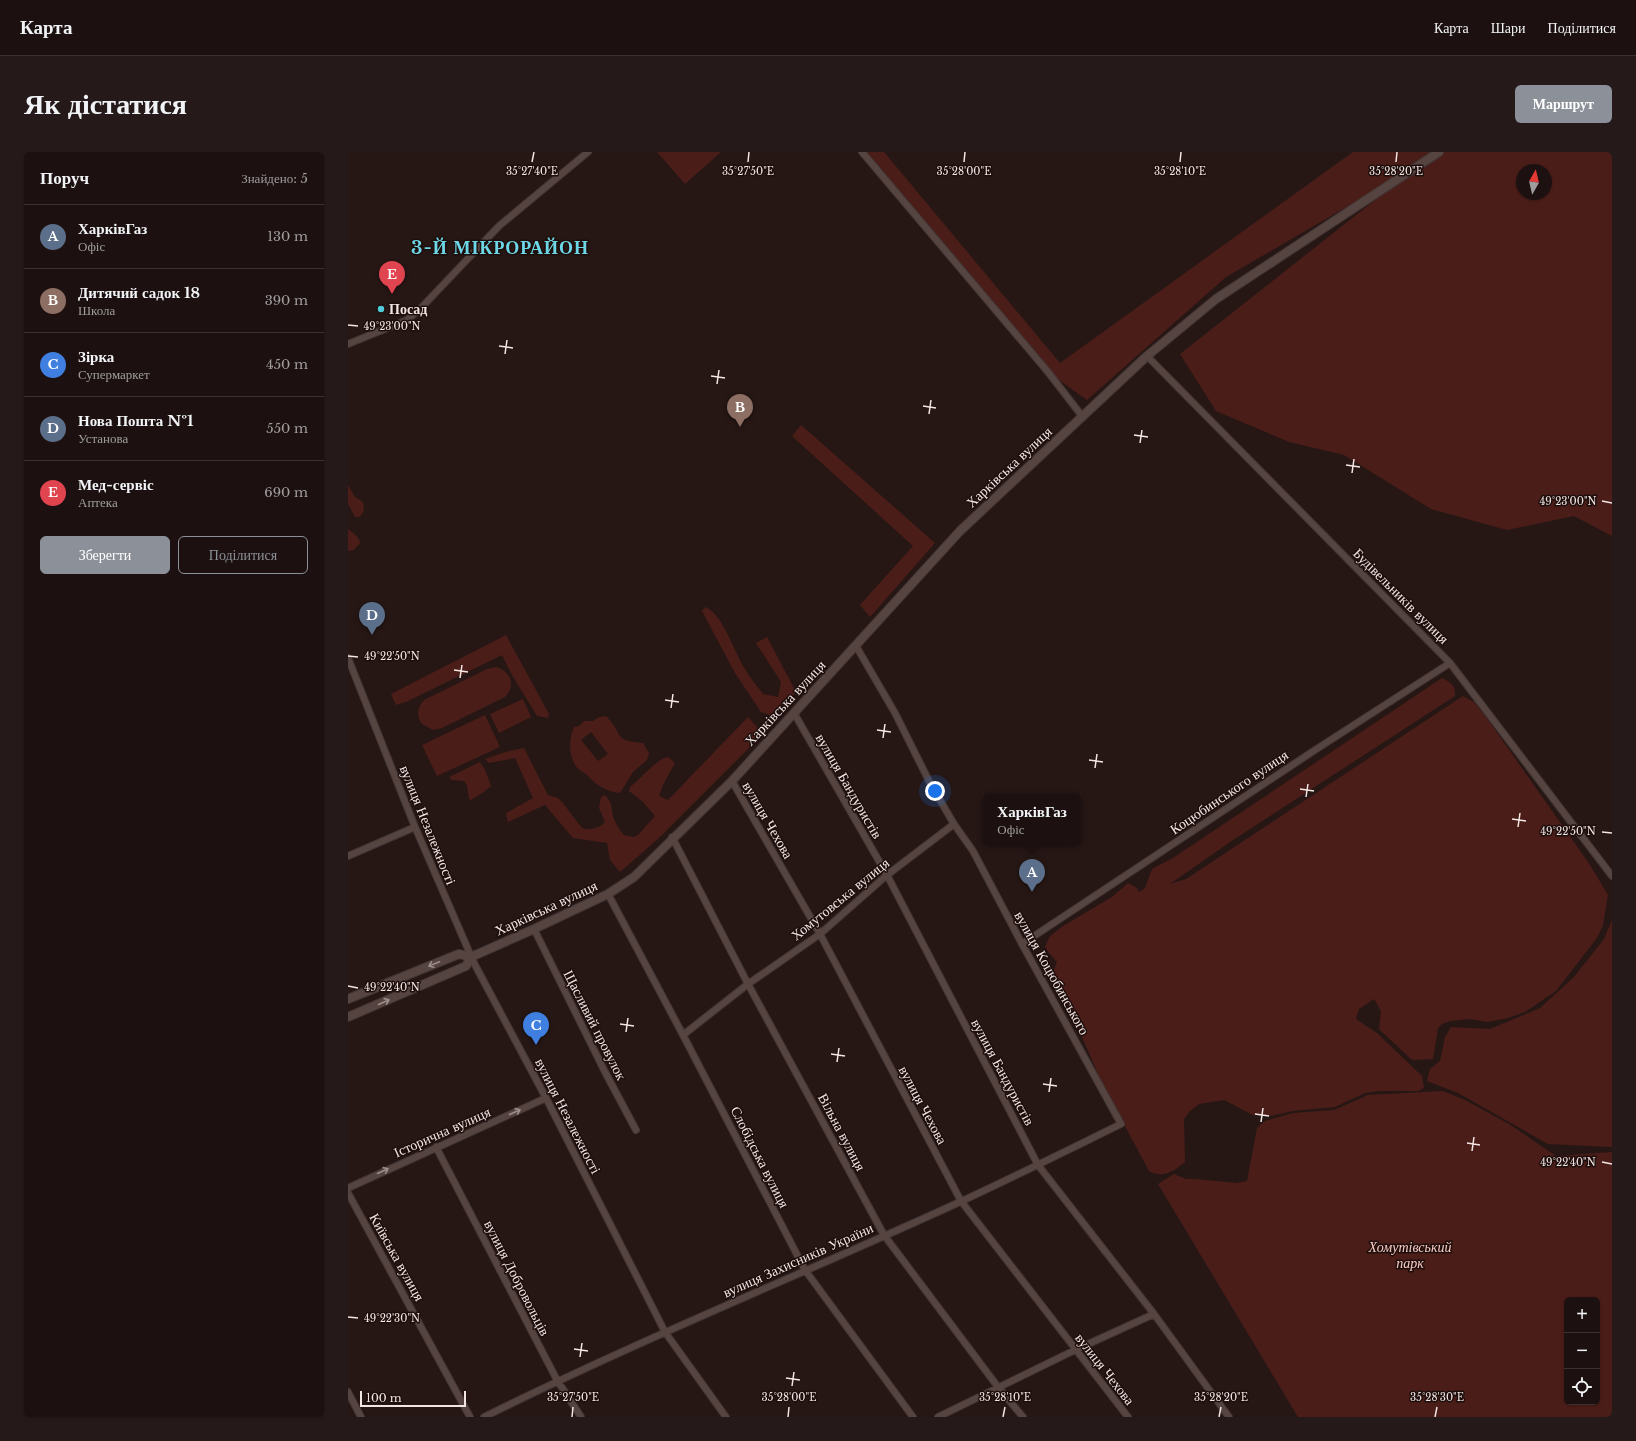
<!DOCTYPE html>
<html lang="uk">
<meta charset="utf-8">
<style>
:root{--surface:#1c1110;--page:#251a19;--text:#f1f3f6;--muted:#a09d9f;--line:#3a3130;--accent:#8c9099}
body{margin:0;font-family:"Libre Baskerville",serif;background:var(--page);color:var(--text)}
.controls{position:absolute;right:12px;bottom:12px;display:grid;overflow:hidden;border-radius:6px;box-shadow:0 1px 3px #0004}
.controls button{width:36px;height:36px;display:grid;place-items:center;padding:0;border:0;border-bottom:1px solid var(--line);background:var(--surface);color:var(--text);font:20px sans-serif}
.compass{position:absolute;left:1168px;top:12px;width:36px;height:36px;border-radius:50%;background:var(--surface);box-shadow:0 1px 3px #0004;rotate:8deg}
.scale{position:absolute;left:12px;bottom:10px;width:106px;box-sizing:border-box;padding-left:4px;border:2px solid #f2e6e4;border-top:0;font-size:11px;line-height:14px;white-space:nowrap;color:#f2e6e4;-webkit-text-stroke:3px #1d0e0c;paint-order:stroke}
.you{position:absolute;left:587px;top:639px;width:14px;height:14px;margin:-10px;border:3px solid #fff;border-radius:50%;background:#1a73e8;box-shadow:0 0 0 6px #1a73e833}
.badge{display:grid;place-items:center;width:26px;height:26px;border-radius:50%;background:var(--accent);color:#fff;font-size:13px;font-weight:700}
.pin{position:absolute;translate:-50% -33px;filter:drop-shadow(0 1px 2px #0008)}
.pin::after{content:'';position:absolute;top:21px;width:14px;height:12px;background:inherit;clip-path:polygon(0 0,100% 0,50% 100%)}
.popup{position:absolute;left:635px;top:642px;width:98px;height:52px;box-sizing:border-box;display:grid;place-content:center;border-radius:6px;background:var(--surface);filter:drop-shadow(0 1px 3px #0005);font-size:13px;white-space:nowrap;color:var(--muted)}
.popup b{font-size:15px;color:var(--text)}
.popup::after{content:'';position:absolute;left:50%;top:100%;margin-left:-8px;border:8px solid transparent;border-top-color:var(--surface)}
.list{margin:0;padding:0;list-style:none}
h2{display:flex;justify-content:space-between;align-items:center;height:52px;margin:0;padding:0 16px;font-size:17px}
h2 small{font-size:13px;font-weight:400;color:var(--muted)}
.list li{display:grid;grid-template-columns:26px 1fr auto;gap:12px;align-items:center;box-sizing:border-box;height:64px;padding:0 16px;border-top:1px solid var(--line)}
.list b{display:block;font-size:15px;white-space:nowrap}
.list p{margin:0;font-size:13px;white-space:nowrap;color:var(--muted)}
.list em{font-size:13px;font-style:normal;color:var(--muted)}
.actions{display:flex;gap:8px;padding:12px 16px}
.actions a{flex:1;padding:9px 0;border:1px solid var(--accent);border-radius:6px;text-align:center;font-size:14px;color:var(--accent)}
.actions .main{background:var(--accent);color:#fff}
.icon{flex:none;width:22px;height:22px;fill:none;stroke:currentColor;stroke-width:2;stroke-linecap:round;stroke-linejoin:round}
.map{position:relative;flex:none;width:1264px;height:1265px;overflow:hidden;border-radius:6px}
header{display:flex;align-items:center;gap:24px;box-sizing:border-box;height:56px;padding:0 20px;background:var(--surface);border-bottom:1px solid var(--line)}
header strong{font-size:19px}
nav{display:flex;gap:22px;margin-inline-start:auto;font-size:14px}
.intro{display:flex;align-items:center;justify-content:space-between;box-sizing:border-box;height:96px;padding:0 24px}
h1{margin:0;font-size:28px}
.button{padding:10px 18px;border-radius:6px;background:var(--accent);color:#fff;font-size:14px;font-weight:700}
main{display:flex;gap:24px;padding:0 24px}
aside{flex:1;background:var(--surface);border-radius:6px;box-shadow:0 1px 3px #0004}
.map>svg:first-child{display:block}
.green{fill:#4b1d18;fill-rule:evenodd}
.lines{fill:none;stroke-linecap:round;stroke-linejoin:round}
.minor-casing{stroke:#413534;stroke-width:8}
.tertiary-casing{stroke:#413534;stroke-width:10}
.minor{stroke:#564441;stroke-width:6}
.tertiary{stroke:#564441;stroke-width:8}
.oneway{stroke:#9c8d8a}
.ticks{fill:none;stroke:#f2e6e4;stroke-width:1.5}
.poi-dot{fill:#53cadc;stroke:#1d0e0c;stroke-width:1.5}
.labels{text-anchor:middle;stroke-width:3;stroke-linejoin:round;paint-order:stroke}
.poi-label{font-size:14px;font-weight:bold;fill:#f2e6e4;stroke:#1d0e0c;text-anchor:start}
.street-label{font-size:14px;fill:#f2e6e4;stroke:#1d0e0c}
.park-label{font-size:14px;font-style:italic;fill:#facac2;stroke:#1d0e0c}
.district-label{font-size:18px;font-weight:bold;letter-spacing:1px;fill:#6dd6e7;stroke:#1d0e0c}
.ticks-label{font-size:10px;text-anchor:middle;fill:#f2e6e4;stroke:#1d0e0c;stroke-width:3;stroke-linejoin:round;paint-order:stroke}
</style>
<header>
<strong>Карта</strong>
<nav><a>Карта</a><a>Шари</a><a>Поділитися</a></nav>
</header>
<div class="intro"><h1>Як дістатися</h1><a class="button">Маршрут</a></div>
<main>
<aside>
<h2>Поруч<small>Знайдено: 5</small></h2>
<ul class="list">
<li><span class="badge" style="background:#5c6f8a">A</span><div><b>ХарківГаз</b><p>Офіс</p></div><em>130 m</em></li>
<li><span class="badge" style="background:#8d6e63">B</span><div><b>Дитячий садок 18</b><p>Школа</p></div><em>390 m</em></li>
<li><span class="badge" style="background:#3f7fe0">C</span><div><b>Зірка</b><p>Супермаркет</p></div><em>450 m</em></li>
<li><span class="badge" style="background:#5c6f8a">D</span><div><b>Нова Пошта №1</b><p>Установа</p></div><em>550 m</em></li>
<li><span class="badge" style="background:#e0444e">E</span><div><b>Мед-сервіс</b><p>Аптека</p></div><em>690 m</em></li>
</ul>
<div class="actions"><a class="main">Зберегти</a><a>Поділитися</a></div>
</aside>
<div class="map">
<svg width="1264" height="1265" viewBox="0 0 1264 1265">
<rect width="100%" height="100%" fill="#261715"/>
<path class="green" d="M309 0H373L337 32Z
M514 0H536L712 211 1005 0H1264V384L1226 364 1159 378 1083 357 996 303 941 290 868 259 832 202 1074 11 878 125 739 248 700 220ZM1174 18H1198V42H1174Z
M453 273 587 391 522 465 512 453 565 394 444 284Z
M0 333 7 345 15 350C16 356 17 361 11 365H7L0 352Z
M0 377C5 381 11 384 12 391L6 398 0 399Z
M357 455C374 460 387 502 397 517 402 526 409 534 415 542L430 545 433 530 408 491 419 485 448 540 424 564 413 560 387 521 354 459Z
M158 483 201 562 200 566 189 564 164 523 154 503 58 550 48 553 43 542Z
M148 515C163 519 168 534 157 545L94 576 85 578 74 572C68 564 69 556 76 548L139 517Z
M1094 526C1103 531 1108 533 1107 544L885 688 822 732 838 727 1115 544 1126 550 1138 565 1242 713 1260 743 1255 773 1249 786 1208 839 1177 860 1160 866 1139 870 1122 867 1102 869 1094 872 1090 876 1085 907 1064 908 1031 877 1033 859 1026 847 1011 857 1008 867 1029 881 1074 924 1076 936 1070 939H1031L1017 941 987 955 945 959 923 964 905 963 876 948 851 952 842 959 836 967 837 1010C826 1019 815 1027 801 1019L754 931 725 864 706 828 705 820 709 810 701 801 697 795 702 784 715 774 764 745 780 731 789 736 791 740 797 736 804 717 825 706Z
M175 547 183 565 151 581 142 562Z
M137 563 152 595 89 624 74 593Z
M258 564C277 583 263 588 295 591L301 601 299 608 285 620 272 641C259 640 248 633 240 624 236 620 231 619 228 614 220 603 221 587 226 575L231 574 236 569H245L251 565ZM243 580 260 602 250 609 233 588Z
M400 565 415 582 312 685 272 720 262 708 259 691 225 686 197 653 160 670 158 661 185 646 167 606 141 611 137 607 157 600 176 596 200 643 210 646 214 650 234 676C241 679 252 676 257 670L251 656 253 645 257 643C266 653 262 655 266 667 268 672 272 679 276 683L286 685 290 683 307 664 295 650 281 639 282 635C292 628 309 606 320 605L327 611 315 633 311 644 320 648Z
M132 610 137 618 143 634 136 640 123 648 121 647 119 633 116 629 104 628 101 625Z
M1264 768V995L1200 992 1110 941 1079 929 1082 917 1092 909 1097 885 1103 875 1142 877 1192 856 1226 825 1256 787Z
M1095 939 1117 948 1161 972 1208 1004 1264 1000V1265H950L810 1032 826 1022 838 1027H848L888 1031 899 1029 909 976 917 969 945 961 986 958 1020 943ZM1219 1148H1249V1250H1219Z"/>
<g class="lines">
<defs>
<path id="minor" d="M514 0 700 220 734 264
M0 192 59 168 73 156 151 74 240 0
M799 204 1102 511 1264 724
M0 506 67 675 126 811 198 946 317 1180 378 1265
M446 561 539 723 690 1013 806 1162 881 1265
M384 629 472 782 613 1049 780 1265
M324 685 400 832 536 1083 650 1235 675 1265
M0 704 67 675
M260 742 335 883 457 1118 565 1265
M186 777 257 920 288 978
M674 792 967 598 1102 511
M335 883 400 832 472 782 539 723 606 672
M88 995 209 1228 233 1265
M0 1036 198 946
M0 1041 122 1265
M0 1240 13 1265
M136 1265C293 1187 455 1122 614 1049 668 1024 720 998 773 972L674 792 625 699 606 672 582 631 547 561 508 494
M590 1265 727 1198 806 1162"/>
<path id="tertiary" d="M0 847 111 802 123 805 186 777 260 742 286 725 384 629 612 379 799 204 868 147 1091 0
M0 865 118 814 123 805"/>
</defs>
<use href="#minor" class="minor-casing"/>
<use href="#tertiary" class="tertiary-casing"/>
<use href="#minor" class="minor"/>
<use href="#tertiary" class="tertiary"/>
</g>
<defs><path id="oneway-shaft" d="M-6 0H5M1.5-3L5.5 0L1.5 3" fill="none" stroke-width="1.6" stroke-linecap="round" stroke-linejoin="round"/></defs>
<g class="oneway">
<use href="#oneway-shaft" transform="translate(86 812) rotate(158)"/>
<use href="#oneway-shaft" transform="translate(36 850) rotate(-24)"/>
<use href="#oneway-shaft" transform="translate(167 960) rotate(-24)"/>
<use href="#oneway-shaft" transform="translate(35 1019) rotate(-25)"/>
</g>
<path class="ticks" d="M184 10 186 0M400 10 401 0M616 10 617 0M832 10 833 0M1048 10 1049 0M0 173 10 174M151 194 165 196M157 202 159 188M363 224 377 226M369 232 371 218M575 254 588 256M581 262 583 248M786 283 800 285M792 291 794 278M998 313 1012 315M1004 321 1006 307M1254 349 1264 351M0 504 10 505M106 518 120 520M112 526 114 513M317 548 331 550M323 556 325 542M529 578 543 580M535 586 537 572M741 608 755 610M747 616 749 602M952 637 966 639M958 645 960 632M1164 667 1178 669M1170 675 1172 661M1254 680 1264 681M0 834 10 836M272 872 286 874M278 880 280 866M483 902 497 904M489 910 491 896M695 932 709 934M701 940 703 926M907 962 921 964M913 970 915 956M1119 991 1132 993M1124 999 1126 985M1254 1010 1264 1012M0 1165 10 1166M226 1197 240 1199M232 1205 234 1191M438 1226 452 1228M444 1234 446 1220M224 1265 225 1255M440 1265 441 1255M655 1265 657 1255M871 1265 873 1255M1087 1265 1089 1255"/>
<circle class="poi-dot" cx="33" cy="157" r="4"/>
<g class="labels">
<g class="poi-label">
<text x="41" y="162">Посад</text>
</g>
<g class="street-label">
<text transform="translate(661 315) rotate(-43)" y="5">Харківська вулиця</text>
<text transform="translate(1053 444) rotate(45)" y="5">Будівельників вулиця</text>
<text transform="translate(437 551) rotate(-47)" y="5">Харківська вулиця</text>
<text transform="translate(501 634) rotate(60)" y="5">вулиця Бандуристів</text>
<text transform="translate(881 640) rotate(-34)" y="5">Коцюбинського вулиця</text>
<text transform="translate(420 668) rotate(60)" y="5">вулиця Чехова</text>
<text transform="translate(80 673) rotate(68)" y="5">вулиця Незалежності</text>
<text transform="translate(492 747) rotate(-39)" y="5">Хомутовська вулиця</text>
<text transform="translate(198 756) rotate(-25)" y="5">Харківська вулиця</text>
<text transform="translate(704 821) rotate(61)" y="5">вулиця Коцюбинського</text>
<text transform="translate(247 873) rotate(63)" y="5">Щасливий провулок</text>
<text transform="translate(655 920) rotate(62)" y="5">вулиця Бандуристів</text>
<text transform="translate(575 953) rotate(62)" y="5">вулиця Чехова</text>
<text transform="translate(220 964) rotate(63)" y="5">вулиця Незалежності</text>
<text transform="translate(94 980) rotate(-24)" y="5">Історична вулиця</text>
<text transform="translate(494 980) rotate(62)" y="5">Вільна вулиця</text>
<text transform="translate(412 1005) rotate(63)" y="5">Слобідська вулиця</text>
<text transform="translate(49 1105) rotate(61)" y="5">Київська вулиця</text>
<text transform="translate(450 1108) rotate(-24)" y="5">вулиця Захисників України</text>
<text transform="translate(169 1126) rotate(63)" y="5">вулиця Добровольців</text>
<text transform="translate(757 1217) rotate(52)" y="5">вулиця Чехова</text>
</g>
<g class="park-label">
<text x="1062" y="1100">Хомутівський<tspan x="1062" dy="16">парк</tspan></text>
</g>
<g class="district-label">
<text x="152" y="102">3-Й МІКРОРАЙОН</text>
</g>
</g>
<g class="ticks-label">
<text x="184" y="23">35°27'40"E</text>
<text x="400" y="23">35°27'50"E</text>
<text x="616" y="23">35°28'00"E</text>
<text x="832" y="23">35°28'10"E</text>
<text x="1048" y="23">35°28'20"E</text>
<text x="44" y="178">49°23'00"N</text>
<text x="1220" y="353">49°23'00"N</text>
<text x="44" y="508">49°22'50"N</text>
<text x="1220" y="683">49°22'50"N</text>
<text x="44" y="839">49°22'40"N</text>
<text x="1220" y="1014">49°22'40"N</text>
<text x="44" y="1170">49°22'30"N</text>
<text x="225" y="1249">35°27'50"E</text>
<text x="441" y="1249">35°28'00"E</text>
<text x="657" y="1249">35°28'10"E</text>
<text x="873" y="1249">35°28'20"E</text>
<text x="1089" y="1249">35°28'30"E</text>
</g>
</svg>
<div class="controls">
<button>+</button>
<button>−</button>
<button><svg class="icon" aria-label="locate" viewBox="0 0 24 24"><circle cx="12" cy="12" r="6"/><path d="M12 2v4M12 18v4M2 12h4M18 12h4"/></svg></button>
</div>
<svg class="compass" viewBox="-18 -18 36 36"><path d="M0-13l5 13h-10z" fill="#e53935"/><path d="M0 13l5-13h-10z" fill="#a09d9f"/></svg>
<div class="scale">100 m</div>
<div class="you"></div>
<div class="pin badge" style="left:684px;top:740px;background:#5c6f8a">A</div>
<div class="popup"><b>ХарківГаз</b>Офіс</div>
<div class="pin badge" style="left:392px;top:275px;background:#8d6e63">B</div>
<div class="pin badge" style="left:188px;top:893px;background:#3f7fe0">C</div>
<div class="pin badge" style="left:24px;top:483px;background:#5c6f8a">D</div>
<div class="pin badge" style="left:44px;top:142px;background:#e0444e">E</div>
</div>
</main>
